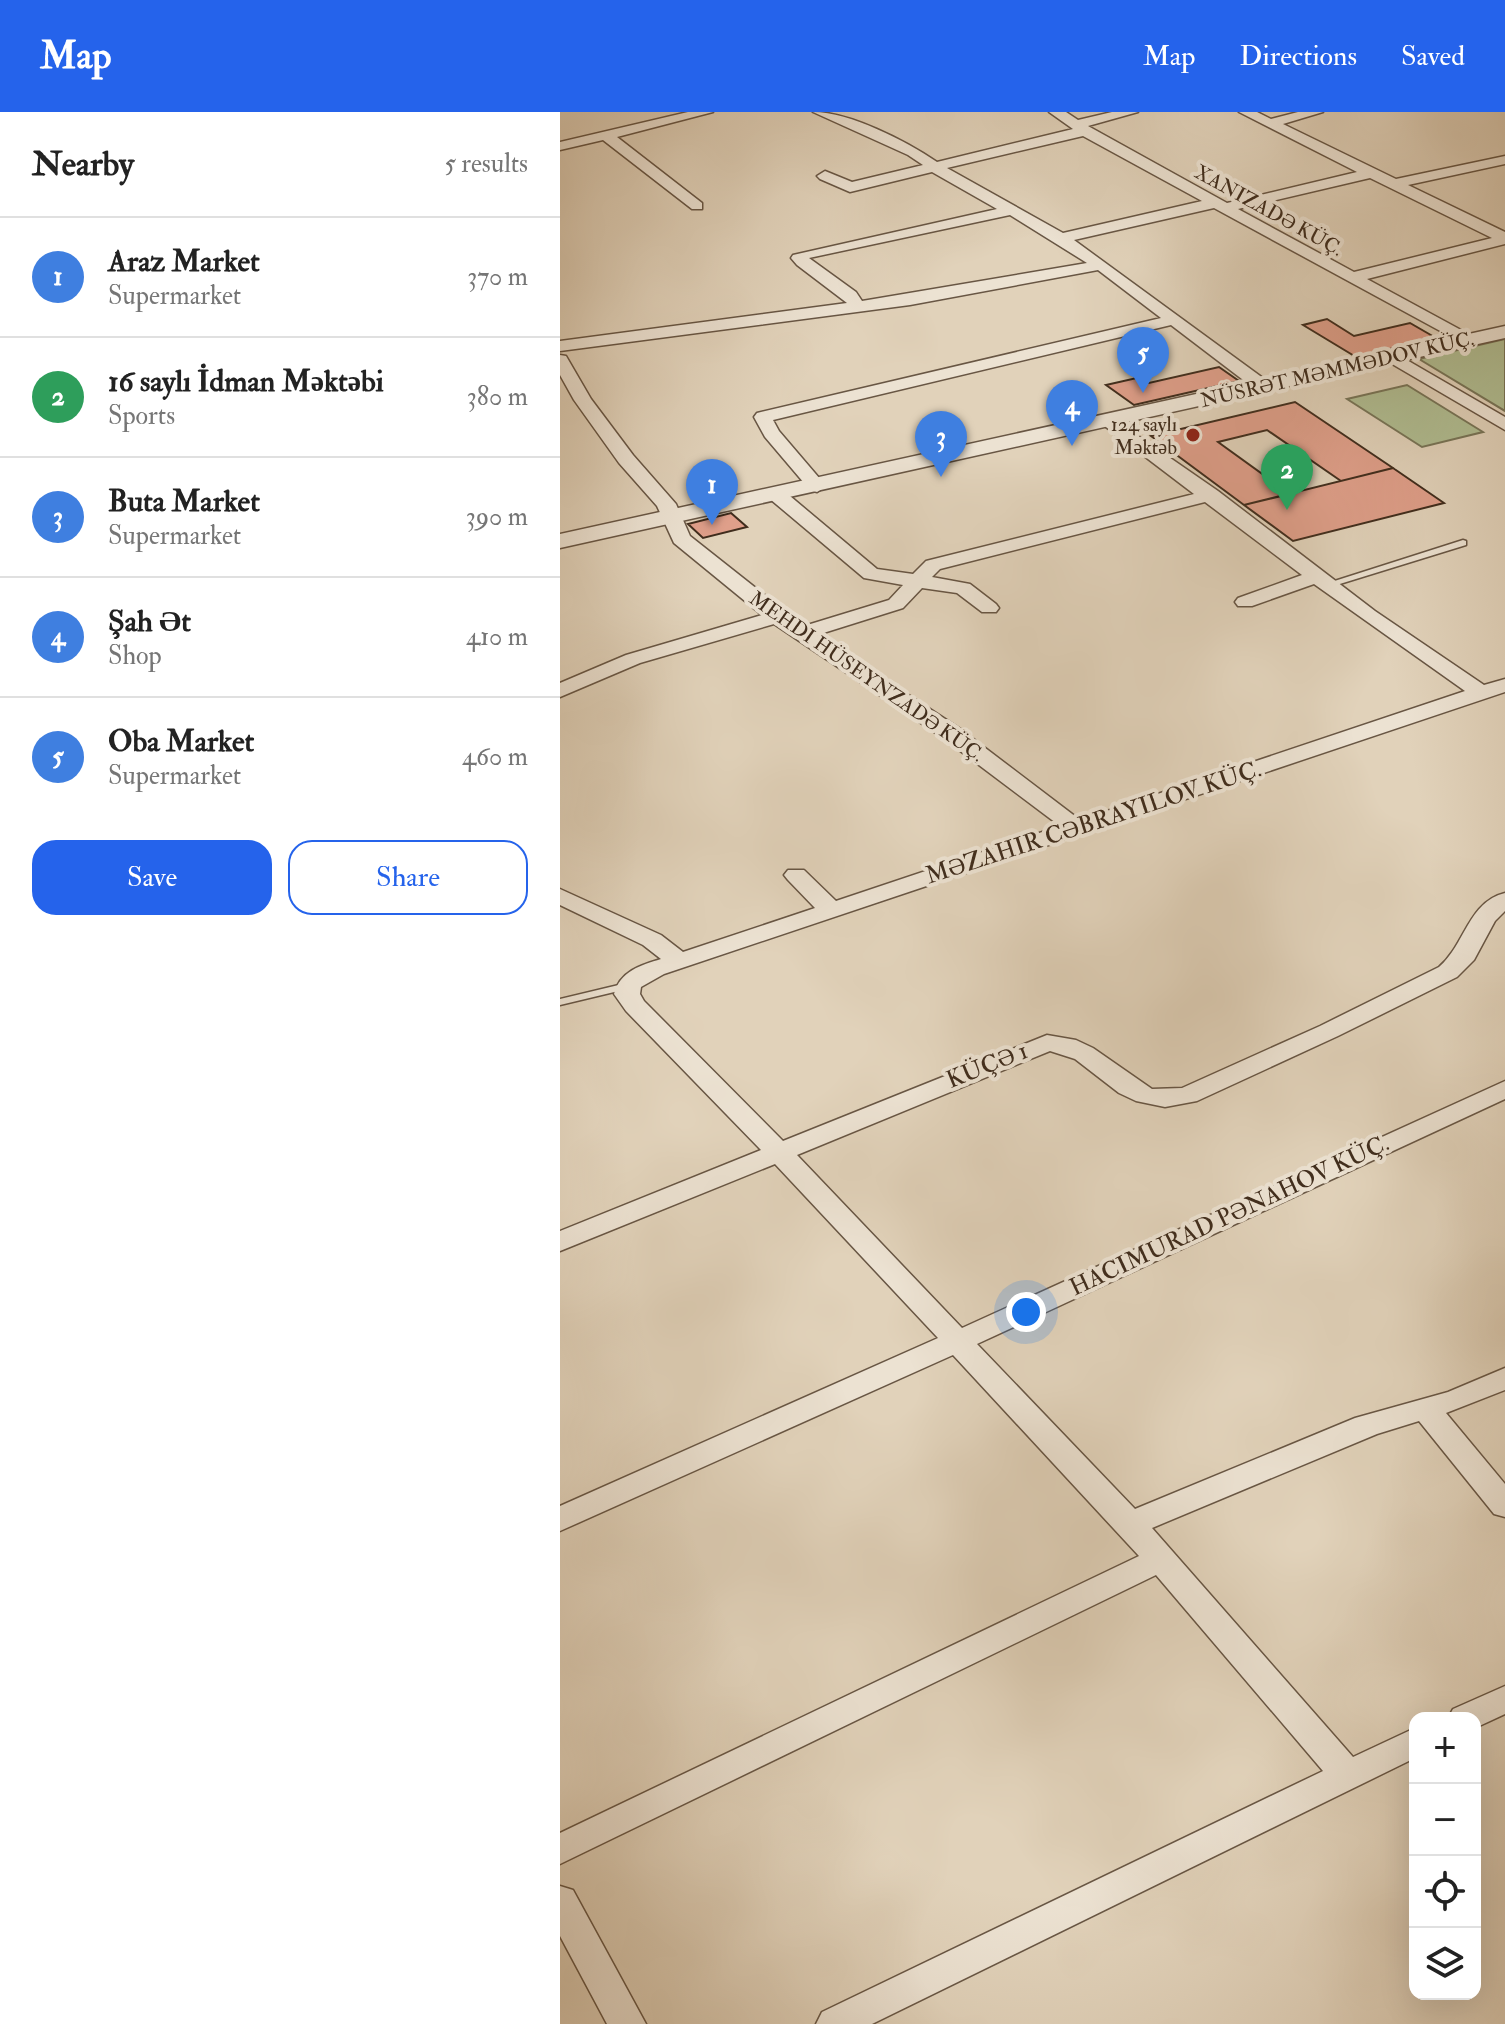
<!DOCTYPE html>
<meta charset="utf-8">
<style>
:root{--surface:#fff;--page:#f2f2f2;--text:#222;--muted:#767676;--line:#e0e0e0;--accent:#2563eb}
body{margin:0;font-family:"IM FELL Double Pica",serif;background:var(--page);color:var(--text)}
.controls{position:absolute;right:24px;bottom:24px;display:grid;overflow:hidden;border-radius:16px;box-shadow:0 8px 32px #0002}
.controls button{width:72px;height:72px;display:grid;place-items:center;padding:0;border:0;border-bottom:2px solid var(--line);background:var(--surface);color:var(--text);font:40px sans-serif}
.you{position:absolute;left:466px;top:1200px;width:28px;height:28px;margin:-20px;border:6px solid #fff;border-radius:50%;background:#1a73e8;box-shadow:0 0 0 12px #1a73e833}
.badge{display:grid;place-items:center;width:52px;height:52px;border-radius:50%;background:var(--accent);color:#fff;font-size:26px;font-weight:700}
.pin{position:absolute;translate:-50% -66px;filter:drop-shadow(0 2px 4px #0008)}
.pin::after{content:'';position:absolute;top:42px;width:28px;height:24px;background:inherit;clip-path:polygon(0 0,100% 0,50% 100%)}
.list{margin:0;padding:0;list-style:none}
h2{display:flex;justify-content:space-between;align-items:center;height:104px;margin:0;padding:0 32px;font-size:34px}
h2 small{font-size:26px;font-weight:400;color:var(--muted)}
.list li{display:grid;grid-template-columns:52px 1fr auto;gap:24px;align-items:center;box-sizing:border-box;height:120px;padding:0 32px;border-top:2px solid var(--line)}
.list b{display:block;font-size:30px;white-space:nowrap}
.list p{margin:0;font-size:26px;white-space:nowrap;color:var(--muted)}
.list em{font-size:26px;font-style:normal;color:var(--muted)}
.actions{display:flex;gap:16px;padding:24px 32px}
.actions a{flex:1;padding:18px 0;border:2px solid var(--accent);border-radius:24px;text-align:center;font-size:28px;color:var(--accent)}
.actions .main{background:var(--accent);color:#fff}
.icon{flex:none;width:44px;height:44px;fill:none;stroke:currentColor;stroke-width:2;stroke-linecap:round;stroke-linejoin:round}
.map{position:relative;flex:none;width:945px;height:1912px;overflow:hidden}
header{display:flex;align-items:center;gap:48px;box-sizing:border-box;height:112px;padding:0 40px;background:var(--accent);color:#fff}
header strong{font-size:38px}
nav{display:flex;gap:44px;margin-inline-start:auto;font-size:28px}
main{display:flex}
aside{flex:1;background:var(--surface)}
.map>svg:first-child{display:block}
.green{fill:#b0bd92;stroke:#787558;stroke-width:2}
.building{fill:#df9f8a;stroke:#402d1d;stroke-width:2}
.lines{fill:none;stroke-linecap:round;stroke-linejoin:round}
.service-casing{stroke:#685644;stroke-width:3}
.minor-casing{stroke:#685644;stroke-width:3}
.tertiary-casing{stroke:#685644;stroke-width:3}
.service{fill:#ece2d2;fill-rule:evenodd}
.minor{fill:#ece2d2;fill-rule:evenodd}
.tertiary{fill:#ece2d2;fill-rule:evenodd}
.poi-dot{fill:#8f2418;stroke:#ece2d2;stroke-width:3}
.labels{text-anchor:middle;stroke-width:8;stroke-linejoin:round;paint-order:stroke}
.far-street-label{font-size:20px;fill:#402d1d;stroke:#ece2d2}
.far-poi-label{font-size:20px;fill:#402d1d;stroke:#ece2d2;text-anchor:end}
.street-label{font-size:24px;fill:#402d1d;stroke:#ece2d2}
</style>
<header>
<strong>Map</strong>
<nav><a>Map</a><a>Directions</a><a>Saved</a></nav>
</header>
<main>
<aside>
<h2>Nearby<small>5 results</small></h2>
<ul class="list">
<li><span class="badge" style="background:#3f7fe0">1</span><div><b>Araz Market</b><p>Supermarket</p></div><em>370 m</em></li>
<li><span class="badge" style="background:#2e9e5b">2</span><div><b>16 saylı İdman Məktəbi</b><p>Sports</p></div><em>380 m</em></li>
<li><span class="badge" style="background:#3f7fe0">3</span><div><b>Buta Market</b><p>Supermarket</p></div><em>390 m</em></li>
<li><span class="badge" style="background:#3f7fe0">4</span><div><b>Şah Ət</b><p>Shop</p></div><em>410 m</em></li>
<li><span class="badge" style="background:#3f7fe0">5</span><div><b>Oba Market</b><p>Supermarket</p></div><em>460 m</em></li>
</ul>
<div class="actions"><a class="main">Save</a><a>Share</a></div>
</aside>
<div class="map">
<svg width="945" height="1912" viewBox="0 0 945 1912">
<rect width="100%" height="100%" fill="#e1d2ba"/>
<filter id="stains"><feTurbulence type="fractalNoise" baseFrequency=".0025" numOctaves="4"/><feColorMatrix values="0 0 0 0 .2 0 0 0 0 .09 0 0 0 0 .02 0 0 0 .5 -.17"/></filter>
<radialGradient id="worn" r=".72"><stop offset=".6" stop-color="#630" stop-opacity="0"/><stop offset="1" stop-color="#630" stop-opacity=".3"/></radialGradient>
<path class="green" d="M945 227V299L859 247Z
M847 273 923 320 862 335 787 287Z"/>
<path class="building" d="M767 207 794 224 850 211 876 226 796 245 743 213Z
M659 255 679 269 574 293 546 273 581 265 589 271Z
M735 290 833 356 781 369 707 318 658 330 730 382 684 393 591 324Z
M833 356 884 391 733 429 684 393Z
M171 401 187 415 143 426 128 412Z"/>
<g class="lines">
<defs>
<path id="service" d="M903 428 906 429V433L770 475H764L762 473Z
M67 871 73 874 71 876 0 893V887Z"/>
<path id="minor" d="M128 0H153L57 25 142 91V97H132L43 28 0 38V30Z
M253 0C290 0 346 29 377 50L513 17 489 0H506L518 8 552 0H578L528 14 667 91 797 60 679 0H697L711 7 738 0H763L723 12 836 67 945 44V52L848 73 945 120V132L807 167 912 224 915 228 906 233 654 96 514 128 707 269 710 273 707 277H695L611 213 213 308 219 319 266 374 257 380 250 378 205 325 194 305 197 301 601 206 538 158 350 193 0 239V229L287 191 237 153 231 146 233 143 437 97 372 60 290 80 260 67 257 64 265 59 292 70 363 53 348 43ZM523 24 642 89 503 121 387 56ZM810 66 932 126 794 160 678 97ZM450 103 527 151 302 189 296 180 249 146Z
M833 240 945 305V318L827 249 824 245Z
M0 243 6 244 31 287 73 343 116 392 130 424 244 514 329 488 343 473 304 466 210 387 208 383 210 379H224L317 457 353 462 366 449 634 382 542 312 539 308 548 303 658 379 815 499 924 573 945 567V580L104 862 81 875 80 882 84 889 223 1029 487 923 516 928 533 936 592 977 622 976 760 914 879 855C905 833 908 790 945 781V799L935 809 914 848 897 865 778 924 637 989 605 995 576 989 559 981 515 947 490 939 237 1043 402 1216 945 969V987L417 1232 575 1397 795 1306 888 1280 945 1256V1278L886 1301 945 1372V1405L934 1402 859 1309 817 1322 592 1416 793 1645 855 1616V1646L312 1912H256L262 1900 763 1659 596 1463 0 1752V1721L579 1444 393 1243 0 1419V1394L378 1226 215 1052 0 1139V1119L201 1038 66 899 54 882C60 859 81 853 101 847L83 833 0 793V777L101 823 123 840 255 796 228 768 224 763 228 758H244L276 789 500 714 383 626 214 512 80 551 0 585V571L66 543 202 503 114 431 97 394 59 351 14 288 0 263ZM645 390 742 463 678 486 675 490 678 494H692L754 472 905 579 520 708 399 616 257 523 343 496 362 476 397 481 422 500H436L439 496 436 492 410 472 372 465 380 457Z
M945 1574V1602L915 1616V1606H888L893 1597Z
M0 1774 13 1778 86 1912H47L0 1824Z"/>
<path id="tertiary" d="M945 214V226L0 436V422Z"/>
</defs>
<use href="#service" class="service-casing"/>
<use href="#minor" class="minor-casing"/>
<use href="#tertiary" class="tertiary-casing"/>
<use href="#service" class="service"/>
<use href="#minor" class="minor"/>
<use href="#tertiary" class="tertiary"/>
</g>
<circle class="poi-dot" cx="633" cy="323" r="8"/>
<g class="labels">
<g class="far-street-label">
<text transform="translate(709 98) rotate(29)" y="7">XANIZADƏ KÜÇ.</text>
<text transform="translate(777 257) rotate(-13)" y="7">NÜSRƏT MƏMMƏDOV KÜÇ.</text>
<text transform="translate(307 564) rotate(35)" y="7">MEHDI HÜSEYNZADƏ KÜÇ.</text>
</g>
<g class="far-poi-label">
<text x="617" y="319">124 saylı<tspan x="617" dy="23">Məktəb</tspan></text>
</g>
<g class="street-label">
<text transform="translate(533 710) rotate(-18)" y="8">MƏZAHIR CƏBRAYILOV KÜÇ.</text>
<text transform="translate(427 953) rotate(-22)" y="8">KÜÇƏ 1</text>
<text transform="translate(669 1103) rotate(-25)" y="8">HACIMURAD PƏNAHOV KÜÇ.</text>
</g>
</g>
<rect width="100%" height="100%" filter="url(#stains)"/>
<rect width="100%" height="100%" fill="url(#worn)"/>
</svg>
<div class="controls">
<button>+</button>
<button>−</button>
<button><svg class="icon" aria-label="locate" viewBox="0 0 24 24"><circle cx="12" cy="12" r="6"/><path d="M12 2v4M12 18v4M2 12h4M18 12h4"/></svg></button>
<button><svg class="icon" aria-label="layers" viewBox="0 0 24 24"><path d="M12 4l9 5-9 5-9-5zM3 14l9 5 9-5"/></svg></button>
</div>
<div class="you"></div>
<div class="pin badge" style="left:152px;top:413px;background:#3f7fe0">1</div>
<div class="pin badge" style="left:727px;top:398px;background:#2e9e5b">2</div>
<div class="pin badge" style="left:381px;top:365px;background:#3f7fe0">3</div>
<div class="pin badge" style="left:512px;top:334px;background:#3f7fe0">4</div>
<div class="pin badge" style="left:583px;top:281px;background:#3f7fe0">5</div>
</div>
</main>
